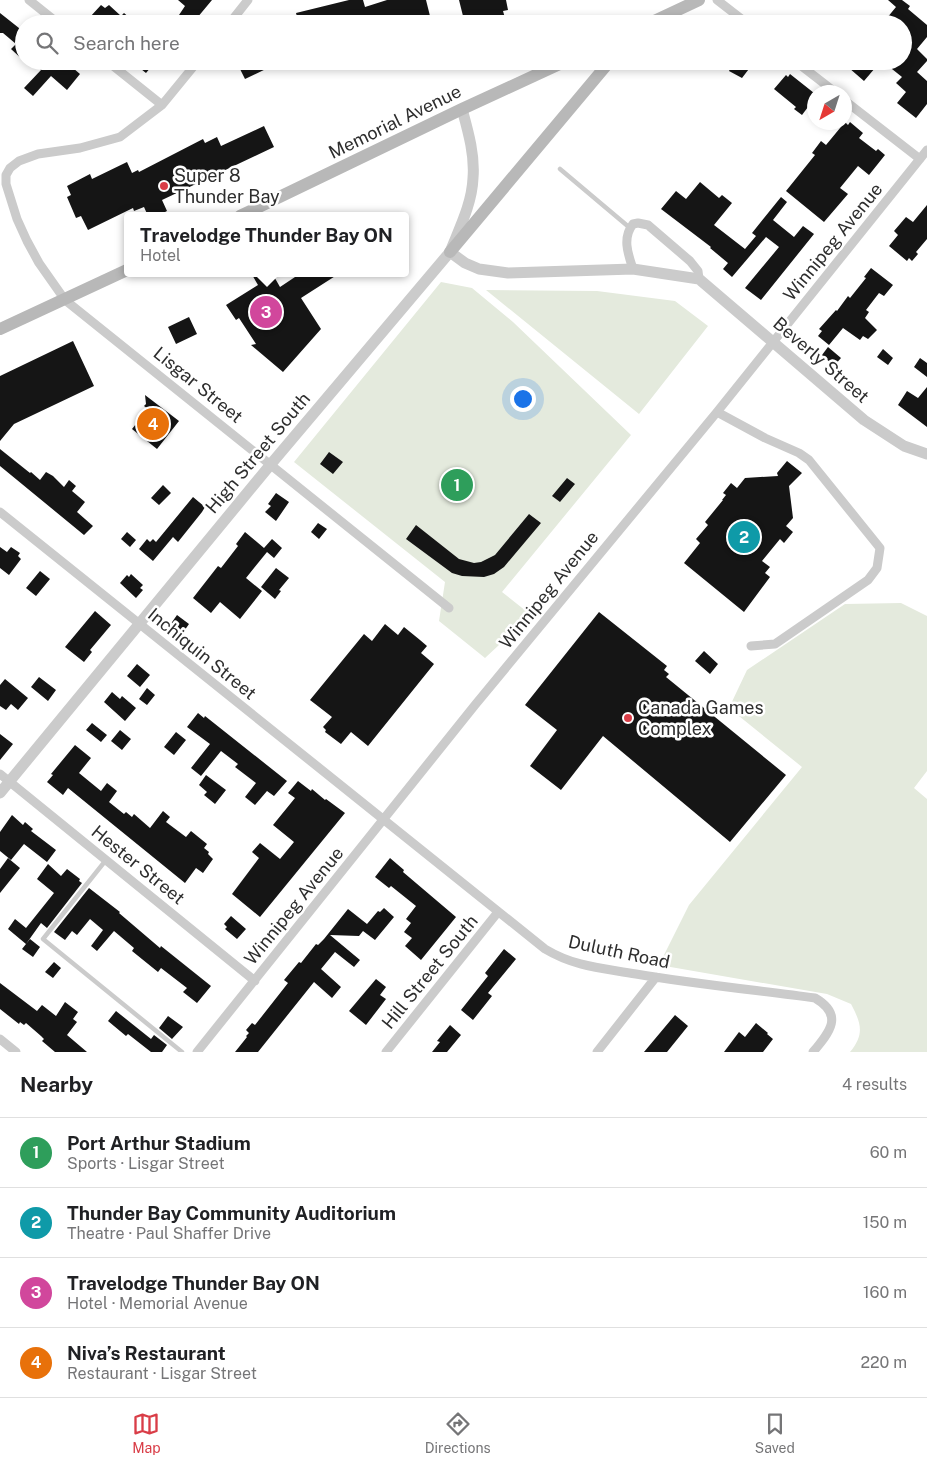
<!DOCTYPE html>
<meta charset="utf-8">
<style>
:root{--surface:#fff;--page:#f2f2f2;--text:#202124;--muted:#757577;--line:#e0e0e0;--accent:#d93d47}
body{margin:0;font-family:"Public Sans",sans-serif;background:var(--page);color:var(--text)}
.compass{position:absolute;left:807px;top:85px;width:45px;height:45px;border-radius:50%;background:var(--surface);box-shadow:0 2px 8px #0003;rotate:219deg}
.you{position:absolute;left:522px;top:398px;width:18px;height:18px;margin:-12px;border:4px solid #fff;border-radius:50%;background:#1a73e8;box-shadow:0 0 0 8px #1a73e833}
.badge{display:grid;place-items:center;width:32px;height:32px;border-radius:50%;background:var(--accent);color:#fff;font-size:16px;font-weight:700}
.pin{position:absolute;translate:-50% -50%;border:2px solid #fff;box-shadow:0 1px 5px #0006}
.popup{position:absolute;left:124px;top:212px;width:285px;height:65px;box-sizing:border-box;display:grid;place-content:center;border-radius:5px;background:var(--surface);filter:drop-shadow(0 1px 4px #0005);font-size:16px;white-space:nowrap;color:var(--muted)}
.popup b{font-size:19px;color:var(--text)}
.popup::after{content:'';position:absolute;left:50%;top:100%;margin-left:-10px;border:10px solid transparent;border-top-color:var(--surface)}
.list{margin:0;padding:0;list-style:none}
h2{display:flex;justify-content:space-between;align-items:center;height:65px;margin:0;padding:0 20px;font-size:21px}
h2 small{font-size:16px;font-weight:400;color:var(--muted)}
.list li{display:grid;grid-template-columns:32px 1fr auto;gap:15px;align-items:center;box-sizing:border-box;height:70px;padding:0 20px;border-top:1px solid var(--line)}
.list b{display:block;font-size:19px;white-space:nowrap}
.list p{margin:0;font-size:16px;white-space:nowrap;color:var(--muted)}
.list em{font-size:16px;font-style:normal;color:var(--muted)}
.icon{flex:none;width:28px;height:28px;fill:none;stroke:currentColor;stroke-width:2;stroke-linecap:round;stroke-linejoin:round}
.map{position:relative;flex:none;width:927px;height:1052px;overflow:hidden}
.search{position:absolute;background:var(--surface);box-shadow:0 2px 8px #0003;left:15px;right:15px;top:15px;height:55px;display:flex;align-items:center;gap:12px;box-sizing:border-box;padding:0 18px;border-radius:28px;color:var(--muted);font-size:19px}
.sheet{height:345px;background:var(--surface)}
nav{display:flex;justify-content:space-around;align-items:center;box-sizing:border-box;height:70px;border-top:1px solid var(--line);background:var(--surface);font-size:14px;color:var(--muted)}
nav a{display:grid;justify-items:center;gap:2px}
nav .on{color:var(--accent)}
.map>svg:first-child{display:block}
.green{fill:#e4eadd}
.building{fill:#151515}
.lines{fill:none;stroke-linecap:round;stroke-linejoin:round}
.service{stroke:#cbcbcb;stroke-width:4.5}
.minor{stroke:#cbcbcb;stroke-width:9}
.tertiary{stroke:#cbcbcb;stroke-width:11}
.secondary{stroke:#b8b8b8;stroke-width:12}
.poi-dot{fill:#d93d47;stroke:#fff;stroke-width:2}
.labels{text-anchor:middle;stroke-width:5;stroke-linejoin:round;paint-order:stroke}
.street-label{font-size:18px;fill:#2e2e2e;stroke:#fff}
.poi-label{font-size:18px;fill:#2e2e2e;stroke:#fff;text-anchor:start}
</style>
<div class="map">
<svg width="927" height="1052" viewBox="0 0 927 1052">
<rect width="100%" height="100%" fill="#fff"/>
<path class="green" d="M441 282 472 288 513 322 631 435 502 592 531 615 485 658 439 621 445 582 294 462Z
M486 290 597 291 675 301 708 326 639 414Z
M901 603 927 616V771L914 788 927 799V1052H850C865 1034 861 1023 851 1004L827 994 659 965 689 905 802 767 729 708 747 670 845 604Z"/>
<path class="building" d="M178 0H212L192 24H176L181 17 179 15 185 6Z
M349 0H363L365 7 387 0H426L432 24H299L296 13Z
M459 0H506L508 10 503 11 505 18 482 24H465Z
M888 0H902L910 6 908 9 927 25V37L917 49 927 59V61L917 72 927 81V104L916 118 897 103 906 92 896 83 902 77 882 61H903V24H882L896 7Z
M101 5 105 8 109 5 121 16 124 13 137 24H115L108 18 102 24H98L90 17Z
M0 13 24 32V61L11 49 16 44 3 33H0Z
M32 61H55L65 70 68 67 72 69 73 68 80 74 67 90 51 76 33 96 24 88 41 70Z
M131 61H156L146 73Z
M236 61H265L268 68 245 79Z
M720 61H755L742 78 729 71 730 69Z
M841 61H881L864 81Z
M790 74 814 93V99L802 115 794 109 796 107 774 89 786 75 788 77Z
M845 122 848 125 850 122 863 133 859 138 876 151 878 149 885 155 869 175 858 166 840 188 848 194 824 222 786 191 815 155 812 153 821 141 826 145Z
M264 126 274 147 162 200 167 211 157 216H148L144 207 134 211 133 208 88 230 81 216 76 218 67 197 71 195 67 186 90 174 92 179 127 162 132 173 138 170 139 172 203 139 205 143 217 137 221 146Z
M700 182 719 198 722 195 732 203 714 225 745 249 756 236 752 233 781 197 787 202 773 220 794 237 803 226 814 234 761 300 745 288 779 247 766 237 732 277 723 269 728 263 710 248 711 247 661 209 676 191 686 199Z
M927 205V239L916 252 918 254 912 261 909 258 907 261 889 246 898 235 894 231 906 217 913 222Z
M871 268 893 285 884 296 879 293 866 310 869 312 865 318 877 330 868 339 863 336 860 340 843 328 829 345 818 336 822 331 819 329 836 310 837 311 848 296 850 298 866 278 864 277Z
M251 273H272L280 287 301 273H340L301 298 321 329 283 372 251 345 256 344 239 318 236 320 226 305 258 285Z
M189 317 197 334 176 344 168 327Z
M73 341 94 386 14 424 0 441V376Z
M828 347 841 358 834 366 822 355Z
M883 349 893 358 888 365 877 357Z
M920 358 927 363V377L914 367Z
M927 387V427L898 405 907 391 918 398Z
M145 395 179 421 157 449 132 429 148 409 144 406 146 404Z
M0 449 30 473 31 472 40 480 46 472 53 476 64 487 69 480 76 486 72 491 85 502 77 512 93 526 84 535 0 466Z
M329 452 343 462 333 474 320 464Z
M787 461 802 473 789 486 793 518 786 526 793 532 784 543 780 539 762 561 770 567 765 573 770 577 744 612 684 563 700 543 696 539 708 525 705 522 723 500H722L726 495 723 493 731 483 737 488 745 478 778 476 777 473Z
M567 478 575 484 560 502 552 496Z
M163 485 171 493 159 505 151 498Z
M276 493 289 502 276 521 265 512 271 506 268 504Z
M193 497 205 507 202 512 178 542 173 537 153 561 139 549 147 539 150 542 153 539 156 542Z
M529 514 541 523 504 567 494 574 484 577 462 576 452 573 406 539 416 525 459 559 474 563 481 562 495 555Z
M318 523 327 529 319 539 311 532Z
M127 532 136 540 130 547 121 539Z
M245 532 264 548 272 539 282 548 274 558 267 552 246 578 262 591 240 619 220 602 211 613 193 598 218 566 221 568 238 546 236 544Z
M0 547 7 552 11 547 20 553 18 556 21 559 9 575 0 568Z
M276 568 289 578 279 590 281 591 275 599 261 587Z
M40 571 50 579 36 596 26 588Z
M131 574 143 585 140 588 143 590 136 598 120 583 127 575 129 577Z
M95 611 111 625 90 650 92 652 84 662 65 647Z
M599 612 667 666 664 670 669 674 666 677 786 775 730 842 603 736 561 790 530 766 557 730 525 705Z
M177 615 189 624 182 634 170 625Z
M385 624 398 635 404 627 420 640 427 646 421 653 434 664 368 746 351 732 341 744 325 732 326 730 323 727 332 717 310 700 364 634 372 641Z
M704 651 718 664 710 674 695 661Z
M137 664 150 675 140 687 127 676Z
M39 677 56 690 48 701 31 687Z
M5 679 28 698 18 710 11 704 6 710 0 706V685Z
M147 688 155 695 147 705 139 699Z
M112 692 120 699 122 696 136 708 125 721 104 702Z
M198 713 204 718 205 716 287 781 274 796 267 791 255 805 245 797 256 783 235 767 238 764 221 751 201 776 191 768 210 744 187 727Z
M92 723 107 735 101 742 86 730Z
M120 730 131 739 122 750 111 741Z
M176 732 186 740 174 755 164 747Z
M0 734 13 744 0 760Z
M75 745 91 758 79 773 101 791 107 783 117 791 109 802 124 814 126 812 132 817 134 814 150 828 163 811 170 817 166 822 186 837 191 831 207 844 204 848 209 852 208 854 213 859 203 873 196 868 185 883 68 788 63 795 47 782 53 775 51 774Z
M206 775 226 790 215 804 204 795 207 792 199 785Z
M298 781 311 791 312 789 325 800 326 799 345 813 260 917 232 894 259 858 252 852 260 843 280 859 294 842 273 825 295 798 288 793Z
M12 815 23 825 25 822 33 829 31 831 56 850 47 862 24 844 11 860 0 851V832Z
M8 858 20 868 0 893V869Z
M390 858 404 870 403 872 456 917 421 960 405 946 412 938 404 932 411 923 406 919 416 906 391 886 389 888 375 877Z
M48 864 61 876 67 869 80 879 79 881 82 883 47 928 41 923 26 944 8 929 15 919 26 928 54 893 37 879Z
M89 888 120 912 119 913 160 948 161 946 211 986 197 1003 183 992 187 988 161 968 158 972 132 951 134 948 114 931 97 951 91 946 103 930 90 919 77 935 72 931 65 940 54 932Z
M384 908 394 917 375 940 363 931 359 936 330 935 360 960 354 967 335 952 321 969 341 987 332 998 314 982 258 1052H235L247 1037 246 1036 249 1033 246 1030 252 1023 255 1025 288 983 284 980 299 962 301 963 316 944 318 945 324 939 348 909 367 924 378 911 380 912Z
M231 916 246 929 237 939 225 929 227 927 224 924Z
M30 939 40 947 33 957 22 949Z
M504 949 516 959 488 993 492 996 473 1020 461 1010 488 976 485 973Z
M54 962 61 968 53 978 45 972Z
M376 979 386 987 380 995 386 999 366 1025 349 1011Z
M0 983 37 1011 42 1005 56 1016 65 1002 78 1012 73 1019 77 1022 67 1035 87 1052H55L42 1041 44 1039 41 1036 26 1023 24 1025 20 1022 19 1024 0 1009Z
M116 1011 151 1039 154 1035 167 1045 162 1052H151L128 1034 126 1036 108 1021Z
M675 1015 688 1026 667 1052H644Z
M168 1016 183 1027 172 1039 159 1028Z
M756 1023 768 1033 767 1034 773 1039 763 1052H724L739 1032 745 1037Z
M450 1025 461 1035 447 1052H432L440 1042 437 1041Z"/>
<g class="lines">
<path class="service" d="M560 169 630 228
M106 860 43 939 182 1052"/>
<path class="minor" d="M29 0 59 24
M717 0 748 24
M229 24 248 0
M107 61 162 105
M198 61 162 105 120 137 80 148 38 154 19 161 10 168 6 175V184L17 219 27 241 39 263 65 300 449 608
M795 61 835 92
M844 100 920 159
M633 269C628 254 622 238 633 224L638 223 648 225 690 261 698 271 699 279
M717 412 765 438 799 453 809 460 880 548 877 568 868 580 775 644 751 646
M0 512 545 949C575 967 602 968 636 974 695 984 755 990 815 998 844 1015 830 1032 813 1052
M0 774 255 981
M0 1039 16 1052
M197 1052 475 705 717 412 927 150
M386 1052 498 912
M597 1052 656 977"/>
<path class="tertiary" d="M450 252 465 263 479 269 508 273 633 269 699 279 864 420 904 446 927 454
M0 793 271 464 450 252C459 229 472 204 473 178 475 155 468 131 462 109"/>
<path class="secondary" d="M648 24 699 0
M240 216 462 109 566 61
M450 252 610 61
M0 329 127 270"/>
</g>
<g class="poi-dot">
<circle cx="164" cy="186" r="5"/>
<circle cx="628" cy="718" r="5"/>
</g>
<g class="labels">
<g class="street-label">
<text transform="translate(395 122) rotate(-26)" y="6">Memorial Avenue</text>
<text transform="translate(833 242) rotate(-51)" y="6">Winnipeg Avenue</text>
<text transform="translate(821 360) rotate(41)" y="6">Beverly Street</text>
<text transform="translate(198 385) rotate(39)" y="6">Lisgar Street</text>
<text transform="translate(258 453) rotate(-50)" y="6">High Street South</text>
<text transform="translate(549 590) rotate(-51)" y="6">Winnipeg Avenue</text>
<text transform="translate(202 654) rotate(39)" y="6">Inchiquin Street</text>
<text transform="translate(138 865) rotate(39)" y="6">Hester Street</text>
<text transform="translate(294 906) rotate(-51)" y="6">Winnipeg Avenue</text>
<text transform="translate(619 952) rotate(12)" y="6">Duluth Road</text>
<text transform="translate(430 972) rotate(-51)" y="6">Hill Street South</text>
</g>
<g class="poi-label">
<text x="174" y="182">Super 8<tspan x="174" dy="21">Thunder Bay</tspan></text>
<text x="638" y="714">Canada Games<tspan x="638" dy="21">Complex</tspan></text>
</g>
</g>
</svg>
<svg class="compass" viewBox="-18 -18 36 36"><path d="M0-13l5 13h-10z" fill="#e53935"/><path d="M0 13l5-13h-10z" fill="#757577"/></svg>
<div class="you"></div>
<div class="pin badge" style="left:457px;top:485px;background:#2e9e5b">1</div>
<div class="pin badge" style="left:744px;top:537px;background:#0f9aa8">2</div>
<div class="pin badge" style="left:266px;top:312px;background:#d1479c">3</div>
<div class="popup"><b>Travelodge Thunder Bay ON</b>Hotel</div>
<div class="pin badge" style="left:153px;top:424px;background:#e8710a">4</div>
<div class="search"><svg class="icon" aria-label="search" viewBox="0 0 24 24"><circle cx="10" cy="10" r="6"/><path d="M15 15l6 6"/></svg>Search here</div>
</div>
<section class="sheet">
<h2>Nearby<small>4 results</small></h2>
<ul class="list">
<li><span class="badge" style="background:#2e9e5b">1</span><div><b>Port Arthur Stadium</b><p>Sports · Lisgar Street</p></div><em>60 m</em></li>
<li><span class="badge" style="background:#0f9aa8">2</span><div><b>Thunder Bay Community Auditorium</b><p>Theatre · Paul Shaffer Drive</p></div><em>150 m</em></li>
<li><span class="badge" style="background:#d1479c">3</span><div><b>Travelodge Thunder Bay ON</b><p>Hotel · Memorial Avenue</p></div><em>160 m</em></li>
<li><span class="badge" style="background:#e8710a">4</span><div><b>Niva’s Restaurant</b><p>Restaurant · Lisgar Street</p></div><em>220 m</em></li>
</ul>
</section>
<nav>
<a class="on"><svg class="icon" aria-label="map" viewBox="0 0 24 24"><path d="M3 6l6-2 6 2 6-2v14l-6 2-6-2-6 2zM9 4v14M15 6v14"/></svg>Map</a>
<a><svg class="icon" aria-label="directions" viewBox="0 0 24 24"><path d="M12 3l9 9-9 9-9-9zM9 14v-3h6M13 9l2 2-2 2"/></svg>Directions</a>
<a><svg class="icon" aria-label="saved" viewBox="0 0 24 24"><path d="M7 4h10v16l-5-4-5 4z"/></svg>Saved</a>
</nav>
